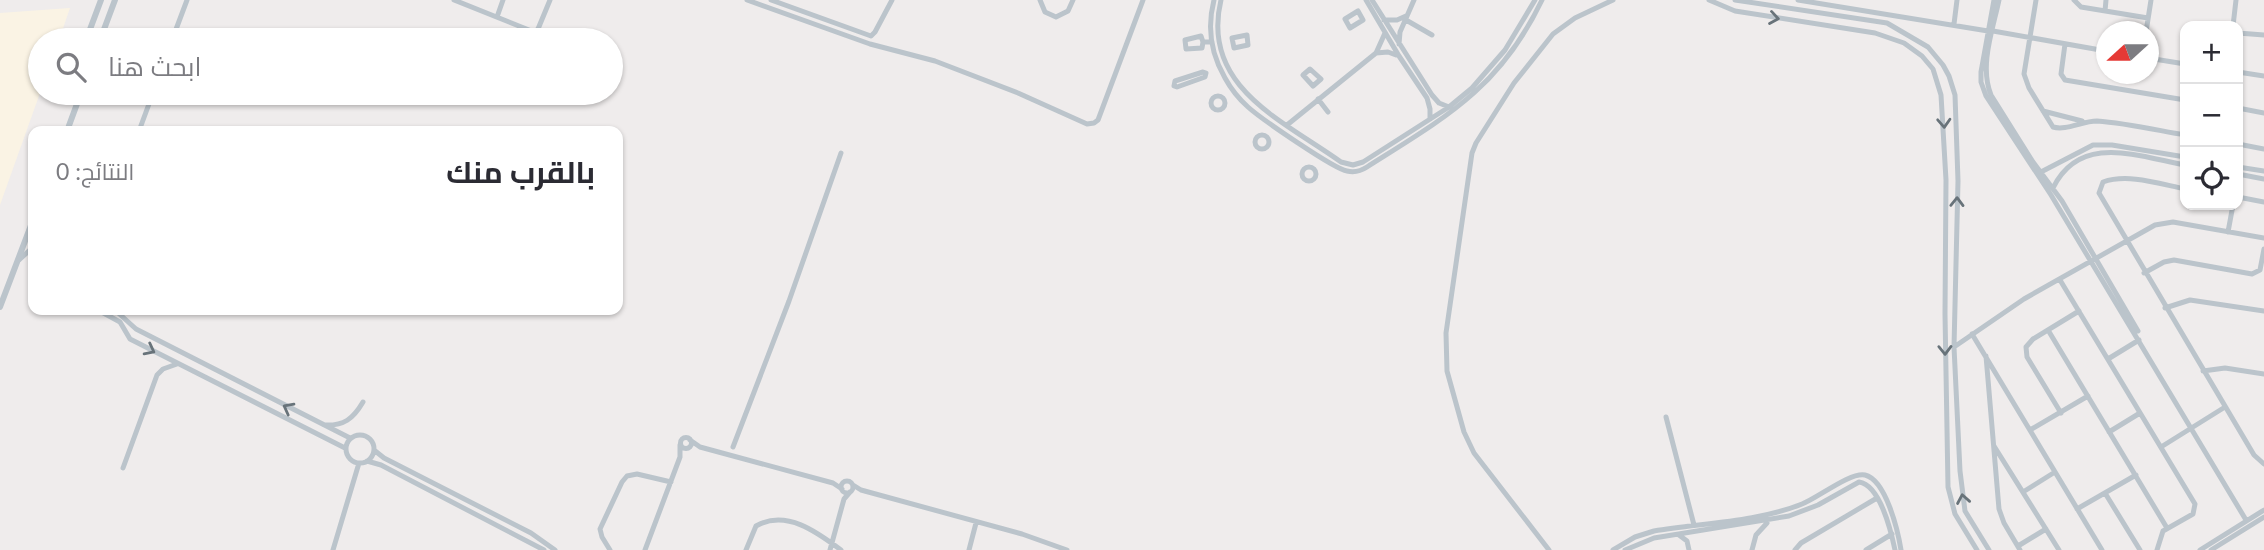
<!DOCTYPE html>
<html lang="ar">
<meta charset="utf-8">
<style>
:root{--surface:#fff;--page:#f2f2f3;--text:#2b2b33;--muted:#7c7c81;--line:#e1e1e2}
body{margin:0;font-family:Lato,Cairo,sans-serif;background:var(--page);color:var(--text);direction:rtl}
.controls{position:absolute;right:21px;top:21px;display:grid;overflow:hidden;border-radius:14px;box-shadow:0 2px 5px #0004}
.controls button{width:63px;height:63px;display:grid;place-items:center;padding:0;border:0;border-bottom:2px solid var(--line);background:var(--surface);color:var(--text);font:35px sans-serif}
.compass{position:absolute;left:2096px;top:21px;width:63px;height:63px;border-radius:50%;background:var(--surface);box-shadow:0 2px 5px #0004;rotate:249deg}
.list{margin:0;padding:0;list-style:none}
h2{display:flex;justify-content:space-between;align-items:center;height:91px;margin:0;padding:0 28px;font-size:30px}
h2 small{font-size:23px;font-weight:400;color:var(--muted)}
.icon{flex:none;width:38px;height:38px;fill:none;stroke:currentColor;stroke-width:2;stroke-linecap:round;stroke-linejoin:round}
.map{position:relative;flex:none;width:2264px;height:550px;overflow:hidden;direction:ltr}
.search{position:absolute;background:var(--surface);box-shadow:0 2px 5px #0004;left:28px;top:28px;width:595px;height:77px;display:flex;align-items:center;gap:18px;box-sizing:border-box;padding:0 24px;border-radius:38px;color:var(--muted);font-size:26px}
.panel{position:absolute;background:var(--surface);box-shadow:0 2px 5px #0004;left:28px;top:126px;width:595px;height:189px;border-radius:14px;direction:rtl}
.map>svg:first-child{display:block}
.commercial{fill:#faf3e4}
.lines{fill:none;stroke-linecap:round;stroke-linejoin:round}
.minor{stroke:#bbc4cb;stroke-width:5}
.tertiary{stroke:#bbc4cb;stroke-width:6}
.oneway{stroke:#68737a}
</style>
<div class="map">
<svg width="2264" height="550" viewBox="0 0 2264 550">
<rect width="100%" height="100%" fill="#efecec"/>
<path class="commercial" d="M70 8 59 40H40V93L0 205V13Z"/>
<g class="lines">
<path class="minor" d="M454 0 534 32 538 29 550 0
M747 0 870 44 935 61 1018 93 1087 124 1094 123 1098 120 1143 0
M771 0 871 36 875 32 892 0
M1040 0 1045 12 1056 17 1068 11 1073 0
M1214 0C1207 27 1211 54 1225 78 1231 89 1239 99 1248 107 1260 118 1334 169 1347 171 1355 173 1361 171 1367 167 1446 117 1500 88 1542 0
M1221 0C1200 87 1284 121 1341 162L1353 165 1363 162 1449 107 1472 88 1505 50 1535 0
M1366 0 1399 56 1427 98 1430 109V119
M1372 0 1432 95 1439 103 1449 107
M1709 0 1735 11 1875 33 1904 43 1922 56 1933 69 1941 95 1946 180 1945 314 1948 487 1955 514 1977 550
M1735 0 1887 23 1928 47 1943 65 1949 76 1955 95 1958 181 1954 347 1960 471 1965 511 1989 550
M1798 0 1988 31
M1994 0 1981 72V82L1986 96 2051 195 2246 520
M1999 0C1993 29 1979 66 1991 95L2033 162 2062 201 2138 331
M2036 0 2024 74 2029 88 2053 127C2066 131 2082 121 2097 121 2126 123 2156 130 2185 135
M2074 0 2081 7 2148 18
M1358 11 1363 20 1350 28 1345 19Z
M2105 11 2106 0
M497 17 503 0
M1384 20H1397L1406 16
M1406 20 1432 35
M1954 24 1957 0
M2233 26 2236 0
M1993 31 2106 51
M2146 32 2151 0
M2238 33 2264 35
M1247 35 1248 45 1234 48 1232 38Z
M172 40 187 0
M1203 42 1201 36 1185 40 1186 49 1202 48 1203 42H1212
M1399 44 1400 32 1414 0
M2065 44 2061 74 2065 80 2185 100
M1376 53 1388 52 1396 55
M2148 58 2185 64
M1310 69 1321 79 1313 86 1303 75Z
M1203 72 1206 73 1205 77 1177 87 1174 86 1175 81Z
M2238 72 2264 76
M1211 103a7 7 0 1 1 14 0a7 7 0 1 1-14 0Z
M1318 99 1328 112
M2238 108 2264 113
M2043 111 2082 121
M1287 125 1376 53 1385 33
M139 131 153 93
M1255 142a7 7 0 1 1 14 0a7 7 0 1 1-14 0Z
M2238 144 2264 149
M1302 174a7 7 0 1 1 14 0a7 7 0 1 1-14 0Z
M2238 167 2264 171
M2039 173 2093 145H2112L2185 157
M2238 174 2264 179
M2053 188C2080 133 2137 156 2185 165
M2185 189C2160 184 2128 173 2103 182L2099 193 2254 455 2264 464
M2238 197 2264 202
M2228 232 2233 205
M19 260 33 247
M2144 273 2164 262 2174 260 2252 274 2260 270 2264 249
M2060 280 2195 504 2193 514 2163 531 2157 550
M2165 308 2190 300 2264 311
M98 310 120 322 130 339 345 448
M115 310 136 329 350 438
M2048 330 2167 528
M1972 334 2102 550
M1954 347 2024 299 2155 225 2173 222 2264 238
M1986 356 1999 509 2004 523 2020 550
M2108 359 2139 340
M2203 371 2225 368 2264 374
M2061 413 2027 357 2026 347 2033 339 2079 311
M1666 417 1694 525
M324 425C344 426 353 419 363 402
M2030 430 2088 396
M2109 432 2140 413
M346 449a14 14 0 1 1 28 0a14 14 0 1 1-28 0Z
M680.5 443a5.5 5.5 0 1 1 11 0a5.5 5.5 0 1 1-11 0Z
M690 440 700 447 833 483 842 489
M1994 446 2059 550
M733 447 789 301 841 153
M2161 447 2225 407
M374 450 384 458 531 533 555 550
M367 461 381 465 544 550
M123 468 157 375 163 369 177 364
M841 487a6 6 0 1 1 12 0a6 6 0 1 1-12 0Z
M853 485 861 490 1022 534 1067 550
M2023 492 2055 472
M2105 493 2140 550
M2077 509 2136 475
M1679 535 1687 541 1689 550
M2018 546 2046 529
M333 550 359 463
M610 550 602 537 600 529 622 482 627 476 637 474 671 482
M645 550 680 457V445
M746 550 756 526C786 509 817 532 841 550
M830 550 844 499 850 492
M969 550 976 523
M1549 550 1474 453 1464 432 1447 371 1446 333 1472 153 1476 143 1514 83 1553 34 1575 18 1613 0
M1613 550 1635 537 1654 531C1702 523 1757 522 1802 504 1818 498 1850 472 1865 475 1886 480 1898 531 1901 550
M1625 550 1654 538 1789 516 1818 505 1859 482C1880 485 1891 531 1895 550
M1752 550 1756 535 1767 523
M1795 550 1801 543 1877 498
M1866 550 1892 534
M2200 550 2264 510
M2211 550 2264 517"/>
<path class="tertiary" d="M86 40 101 0
M100 40 115 0
M67 131 81 93
M0 307 33 220"/>
</g>
<defs><path id="oneway-chevron" d="M-2-3.5L2.5 0L-2 3.5" fill="none" stroke-width="1.6" stroke-linecap="round" stroke-linejoin="round" transform="scale(1.75)"/></defs>
<g class="oneway">
<use href="#oneway-chevron" transform="translate(1774 18) rotate(9)"/>
<use href="#oneway-chevron" transform="translate(1944 123) rotate(87)"/>
<use href="#oneway-chevron" transform="translate(1957 202) rotate(-89)"/>
<use href="#oneway-chevron" transform="translate(150 350) rotate(27)"/>
<use href="#oneway-chevron" transform="translate(1945 350) rotate(89)"/>
<use href="#oneway-chevron" transform="translate(288 408) rotate(-152)"/>
<use href="#oneway-chevron" transform="translate(1963 499) rotate(-100)"/>
</g>
</svg>
<div class="controls">
<button>+</button>
<button>−</button>
<button><svg class="icon" aria-label="locate" viewBox="0 0 24 24"><circle cx="12" cy="12" r="6"/><path d="M12 2v4M12 18v4M2 12h4M18 12h4"/></svg></button>
</div>
<svg class="compass" viewBox="-18 -18 36 36"><path d="M0-13l5 13h-10z" fill="#e53935"/><path d="M0 13l5-13h-10z" fill="#7c7c81"/></svg>
<div class="search"><svg class="icon" aria-label="search" viewBox="0 0 24 24"><circle cx="10" cy="10" r="6"/><path d="M15 15l6 6"/></svg>ابحث هنا</div>
<section class="panel">
<h2>بالقرب منك<small>النتائج: 0</small></h2>
<ul class="list">
</ul>
</section>
</div>
